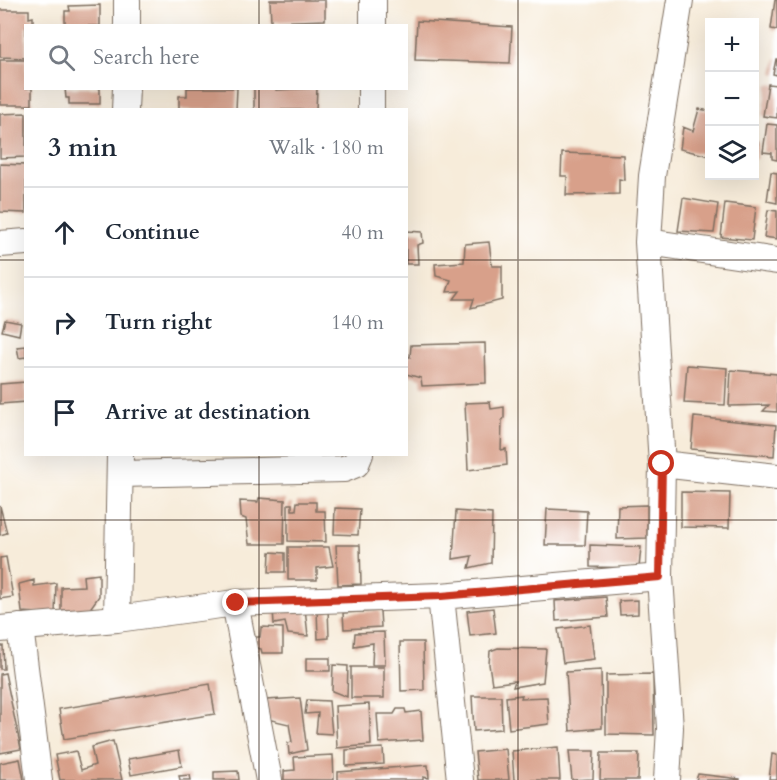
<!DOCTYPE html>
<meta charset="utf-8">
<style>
:root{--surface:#fff;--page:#f2f2f3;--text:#1f2937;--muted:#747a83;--line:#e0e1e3}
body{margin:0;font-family:Cardo,serif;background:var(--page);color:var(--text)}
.controls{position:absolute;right:18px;top:18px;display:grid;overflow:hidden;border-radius:0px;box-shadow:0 6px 24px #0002}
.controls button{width:54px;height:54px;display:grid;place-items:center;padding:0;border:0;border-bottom:2px solid var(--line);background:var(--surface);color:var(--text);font:30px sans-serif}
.stop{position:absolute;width:18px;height:18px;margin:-14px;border:4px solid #c8321e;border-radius:50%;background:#fff}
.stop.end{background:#c8321e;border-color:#fff;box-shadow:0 2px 6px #0008}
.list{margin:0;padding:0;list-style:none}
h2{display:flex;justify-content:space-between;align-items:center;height:78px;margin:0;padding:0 24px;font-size:26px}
h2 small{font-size:20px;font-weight:400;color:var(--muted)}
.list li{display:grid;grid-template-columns:39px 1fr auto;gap:18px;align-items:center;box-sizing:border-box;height:90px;padding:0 24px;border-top:2px solid var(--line)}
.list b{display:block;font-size:22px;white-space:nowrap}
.list em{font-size:20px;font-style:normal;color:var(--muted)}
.icon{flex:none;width:33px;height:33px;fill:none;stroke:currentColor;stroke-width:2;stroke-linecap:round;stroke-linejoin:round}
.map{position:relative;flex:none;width:777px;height:780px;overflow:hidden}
.search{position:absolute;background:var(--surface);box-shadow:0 6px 24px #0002;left:24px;top:24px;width:384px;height:66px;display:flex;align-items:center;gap:15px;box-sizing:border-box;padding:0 21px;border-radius:0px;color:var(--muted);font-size:22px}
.panel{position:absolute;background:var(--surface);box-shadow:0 6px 24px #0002;left:24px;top:108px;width:384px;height:348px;border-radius:0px}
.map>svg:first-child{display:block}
.building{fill:#d8a08a}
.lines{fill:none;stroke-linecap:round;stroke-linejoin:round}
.minor-casing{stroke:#7d6e60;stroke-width:28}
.minor{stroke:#fff;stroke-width:26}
.route{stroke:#c8321e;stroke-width:8}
.grid{fill:none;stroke:#3b2a1e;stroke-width:1.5;stroke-opacity:0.55}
</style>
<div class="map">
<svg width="777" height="780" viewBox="0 0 777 780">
<rect width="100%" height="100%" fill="#fff"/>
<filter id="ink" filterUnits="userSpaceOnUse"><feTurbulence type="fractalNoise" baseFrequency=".0167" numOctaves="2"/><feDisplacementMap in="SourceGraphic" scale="12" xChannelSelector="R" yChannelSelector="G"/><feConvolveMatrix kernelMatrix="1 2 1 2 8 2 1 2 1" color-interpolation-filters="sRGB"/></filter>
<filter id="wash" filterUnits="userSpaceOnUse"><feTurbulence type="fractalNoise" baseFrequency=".008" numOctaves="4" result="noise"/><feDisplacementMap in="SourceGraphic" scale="24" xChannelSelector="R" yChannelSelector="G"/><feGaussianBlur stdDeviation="1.35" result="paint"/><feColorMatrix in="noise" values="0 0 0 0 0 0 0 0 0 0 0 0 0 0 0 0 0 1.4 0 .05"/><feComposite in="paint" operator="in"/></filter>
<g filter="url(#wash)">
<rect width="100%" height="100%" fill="#f7ecda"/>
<g id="blocks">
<path class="building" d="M270 0H325V20L271 22Z
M775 0H777V30L771 29Z
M100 5V26H65V11H70L69 6Z
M0 10H29V18L33 17V26H26V58L0 57Z
M417 21 512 27 510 63 415 60Z
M776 59H777V75L773 74Z
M0 60H26V88H32V105H0Z
M768 84 777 85V118L763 116Z
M65 88H100V104H69V98H66Z
M187 88H237L236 110H179V96H187Z
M254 88H276V90L317 88 316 110H254Z
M699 109 710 111V156L680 149 683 127 693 131Z
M26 113V157L0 158V114Z
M767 124 777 125V160L772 159V153L763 152Z
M754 141 758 142 756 159H754Z
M562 153 623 155 624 180 619 179V194L566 195 567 176H561Z
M0 164 26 165V213L0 212Z
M771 172 777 173V203L767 201Z
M683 198 718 204 714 233 678 231Z
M725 203 756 207 752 240 721 237Z
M768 210 777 211V239L764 237Z
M406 231 422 232 423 243 417 245 418 264H406Z
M489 242 492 266H502V300L471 308 474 299H454L460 291 447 292 451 280 436 276 435 264 464 262 465 244Z
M5 320 21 323 19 335 2 331Z
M485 343 486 383 422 386 421 378 406 374V357H410L411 345Z
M26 346V357L19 358 17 347Z
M687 365 727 368 725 405 684 403Z
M731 370 777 374V412L763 411 769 405 729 406Z
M26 382V402L0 404V384Z
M490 402 491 409 504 407V418L502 421 501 450 506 449 507 465 468 470 465 403Z
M694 417 776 425 774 456 691 449Z
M681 492 730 493 729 528 681 527Z
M259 498 285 500 284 544H249L246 519 241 517 240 501 258 502Z
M297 502H316V511H325L326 542 288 541V504H292V510H296Z
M647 505V538L617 539 618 506Z
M0 506 7 533 0 535Z
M335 508 360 509 358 535 334 534Z
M547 509 587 511 585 545H545Z
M456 511 492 514 491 563 469 568 472 556 453 559Z
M336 545H360L361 584 338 585Z
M590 545 641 547 639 568 590 567Z
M288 547H329L333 566 317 568V580H288Z
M270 552 285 553V572H269Z
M6 557 13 597 0 599V558Z
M99 574V596L89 610H61V587L84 586 83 576Z
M34 580V586L56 583 55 614 22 612 19 584Z
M606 597 608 617 556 621 555 601Z
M638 600V614L620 615 619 601Z
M305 608 308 636 288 634 285 622 274 624 273 609Z
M328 608 329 638 318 639 317 609Z
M493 608 496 633 470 636 467 611Z
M380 611 381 627 344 629 343 613Z
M590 625 594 659 563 663 558 629Z
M261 627 283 628V653H262L261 649 256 648V637H260Z
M384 632 385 665H372L373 643 354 646 355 633Z
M400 642H423L424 690 401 691Z
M0 646H3L4 669H0Z
M498 648 546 649 543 682 513 687 515 681 492 684 489 664 490 651Z
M306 658H330V671H306Z
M333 665 348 666 347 697 332 691Z
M351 667H384V698H351Z
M601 670 602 728 570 731 566 672Z
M5 673 21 749 0 753V674Z
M653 674 654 735 606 734V675Z
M210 684 215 714 64 739 59 709Z
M522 695 521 698 547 697 549 724 509 729 506 697Z
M472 696H501L502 729 474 731Z
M300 698 307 750 289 754 288 743 292 742 289 724 267 719 266 700Z
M307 700 329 701 332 734 316 733 318 713 305 714Z
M369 704 371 745 337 748 335 706Z
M397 709H405L406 713 421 711 423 740 379 743 377 714H394Z
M113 741 122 780H60L55 755 76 751 81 770 95 765 91 747Z
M558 747 560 780H514L512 751Z
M383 748 384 764 346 766V750Z
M506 749 509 780H478L475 752Z
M179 750 182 766 131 775 128 759Z
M569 751H594L593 779 572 780Z
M601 753H639L638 780H600Z
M772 754 777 755V780H769Z
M333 755 334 780H284V771L295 770 294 757Z
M20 759 24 780H0V763Z
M428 765 429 778 423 777V780H338V772Z
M238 771 239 780H214V772Z
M698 774 740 779V780H696Z
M190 775 191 780H180L179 776Z"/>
</g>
</g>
<g filter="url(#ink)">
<use href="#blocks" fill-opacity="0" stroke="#7d6e60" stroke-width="1.5"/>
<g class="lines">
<defs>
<path id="minor" d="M127 26V0
M373 26V0
M125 110 126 88
M371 110V88
M648 242 777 261
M0 244 26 242
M662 464 777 477
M120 474 344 469 356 464 360 454
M441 596 460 780
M235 603 269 780
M117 619 235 603 441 596 660 577
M20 627 39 780
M0 629 117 619 120 454
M667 780 670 728 660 577 662 464 648 242 652 176 680 0"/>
</defs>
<use href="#minor" class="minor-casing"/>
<use href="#minor" class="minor"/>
</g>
</g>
<g class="lines" filter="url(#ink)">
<path class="route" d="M236 603 441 596 660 577 662 464"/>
</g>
<path class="grid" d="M259 0V26M518 0V780M259 88V110M0 260H26M406 260H777M259 454V780M0 520H777"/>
</svg>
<div class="controls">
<button>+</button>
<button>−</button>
<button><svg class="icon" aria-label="layers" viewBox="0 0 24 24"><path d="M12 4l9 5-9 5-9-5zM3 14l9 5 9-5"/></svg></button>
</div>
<div class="stop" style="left:662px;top:464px"></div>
<div class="stop end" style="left:236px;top:603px"></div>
<div class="search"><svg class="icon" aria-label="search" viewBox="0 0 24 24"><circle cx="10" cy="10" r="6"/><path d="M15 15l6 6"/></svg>Search here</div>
<section class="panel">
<h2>3 min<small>Walk · 180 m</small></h2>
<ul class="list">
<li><svg class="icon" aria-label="ahead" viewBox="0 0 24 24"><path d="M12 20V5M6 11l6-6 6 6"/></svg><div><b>Continue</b></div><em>40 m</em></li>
<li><svg class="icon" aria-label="right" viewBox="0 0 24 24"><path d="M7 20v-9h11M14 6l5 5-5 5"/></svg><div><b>Turn right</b></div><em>140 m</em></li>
<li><svg class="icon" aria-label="arrive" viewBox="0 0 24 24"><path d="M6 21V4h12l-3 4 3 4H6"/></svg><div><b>Arrive at destination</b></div></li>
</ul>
</section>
</div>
